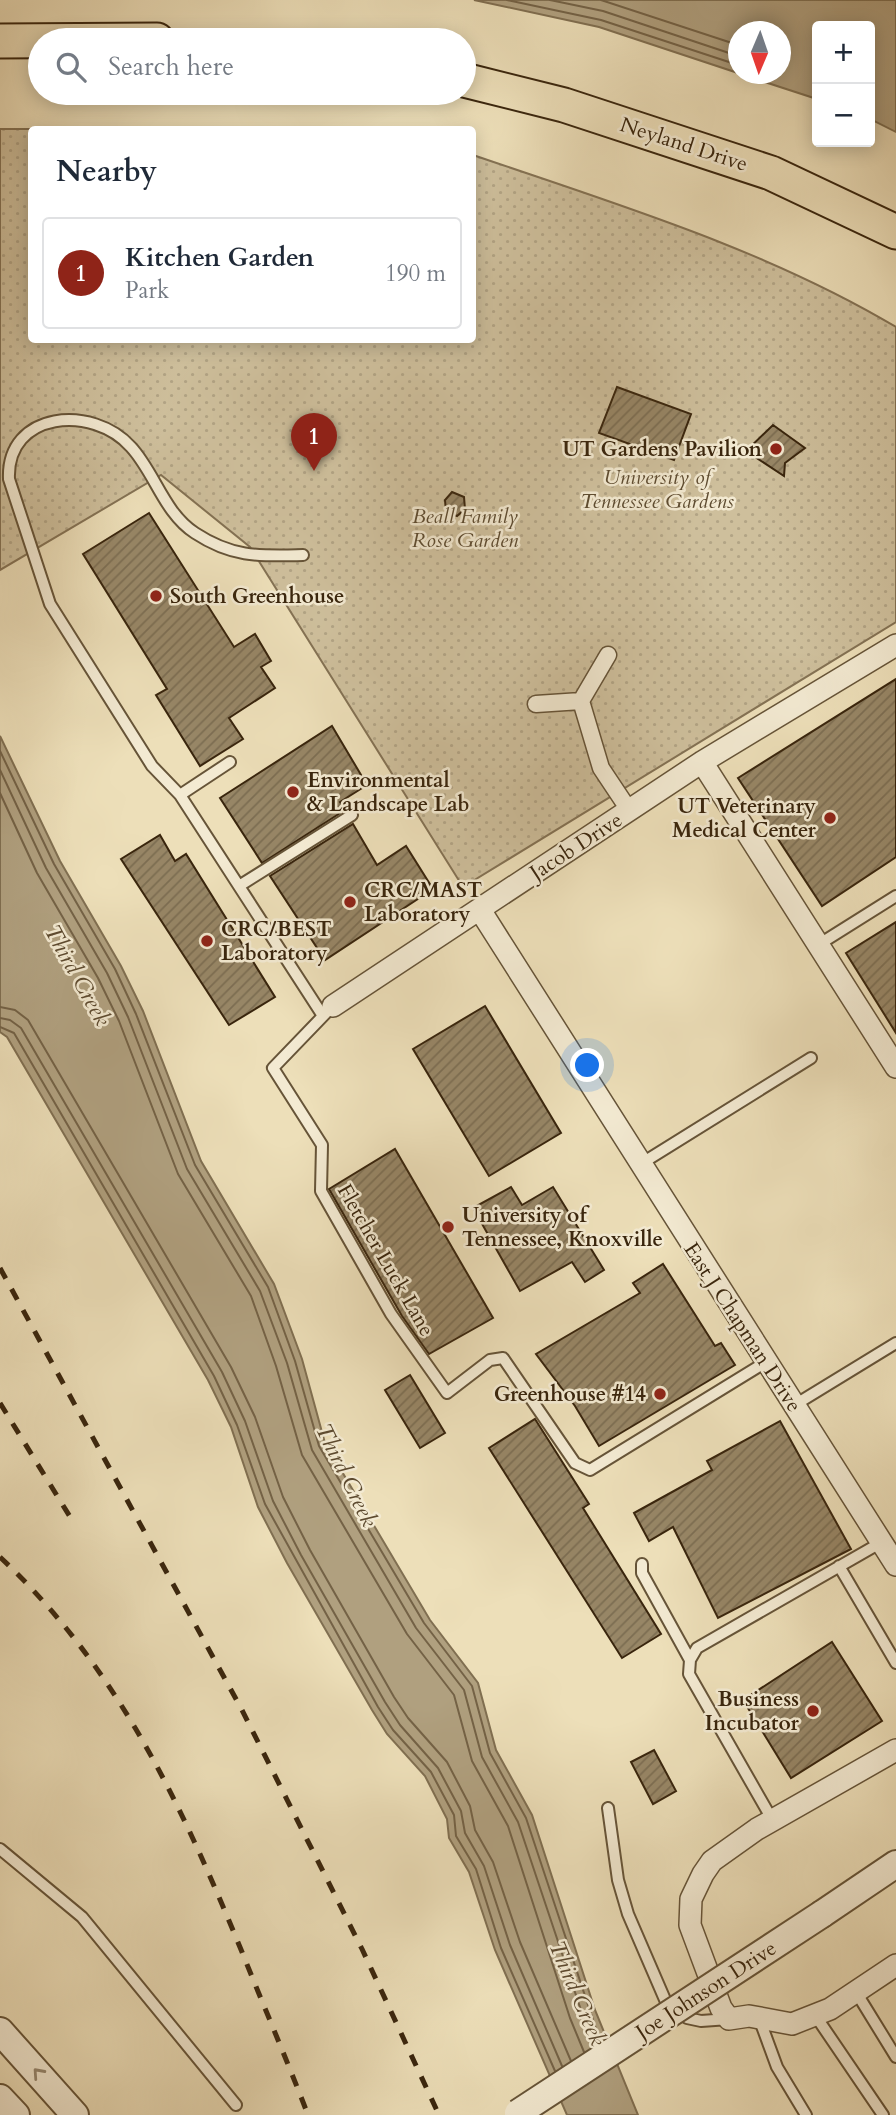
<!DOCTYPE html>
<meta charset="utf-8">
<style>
:root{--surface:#fff;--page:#f2f2f3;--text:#1f2937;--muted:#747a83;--line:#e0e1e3;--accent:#8f2418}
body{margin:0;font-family:Cardo,serif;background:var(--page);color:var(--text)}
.controls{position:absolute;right:21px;top:21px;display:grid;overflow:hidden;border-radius:7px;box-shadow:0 4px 18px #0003}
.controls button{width:63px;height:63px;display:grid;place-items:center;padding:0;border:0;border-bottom:2px solid var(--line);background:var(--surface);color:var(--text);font:35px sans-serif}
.compass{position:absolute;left:728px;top:21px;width:63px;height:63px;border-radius:50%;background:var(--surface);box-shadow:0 4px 18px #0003;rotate:182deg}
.you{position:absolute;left:588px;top:1066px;width:24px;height:24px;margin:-18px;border:5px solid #fff;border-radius:50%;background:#1a73e8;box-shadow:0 0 0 10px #1a73e833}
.badge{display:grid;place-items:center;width:46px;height:46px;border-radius:50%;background:var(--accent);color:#fff;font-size:23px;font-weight:700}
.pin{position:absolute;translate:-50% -58px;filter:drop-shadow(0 2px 4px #0008)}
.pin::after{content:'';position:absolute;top:37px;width:24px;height:21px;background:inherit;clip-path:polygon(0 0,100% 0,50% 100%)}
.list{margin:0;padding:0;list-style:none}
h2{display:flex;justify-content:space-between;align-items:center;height:91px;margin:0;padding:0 28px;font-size:30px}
h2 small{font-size:23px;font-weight:400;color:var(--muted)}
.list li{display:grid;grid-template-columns:46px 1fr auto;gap:21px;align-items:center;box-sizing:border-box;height:112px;margin:0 14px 14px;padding:0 14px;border:2px solid var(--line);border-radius:7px}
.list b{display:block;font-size:26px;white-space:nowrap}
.list p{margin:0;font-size:23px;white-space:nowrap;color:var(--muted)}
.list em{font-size:23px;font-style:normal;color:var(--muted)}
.icon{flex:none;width:38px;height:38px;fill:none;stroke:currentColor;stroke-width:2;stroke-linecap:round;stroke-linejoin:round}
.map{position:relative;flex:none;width:896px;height:2115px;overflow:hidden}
.search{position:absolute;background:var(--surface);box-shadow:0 4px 18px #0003;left:28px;top:28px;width:448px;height:77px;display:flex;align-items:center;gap:18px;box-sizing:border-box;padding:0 24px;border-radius:38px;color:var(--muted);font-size:26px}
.panel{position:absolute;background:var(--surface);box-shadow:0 4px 18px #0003;left:28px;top:126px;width:448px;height:217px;border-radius:7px}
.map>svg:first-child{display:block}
.park{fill:url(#park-dots);stroke:#847254;stroke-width:2}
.water{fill:#b0a07f;stroke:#806f51;stroke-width:2}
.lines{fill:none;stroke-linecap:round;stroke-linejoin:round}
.shore{stroke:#746246;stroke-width:2}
.building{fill:url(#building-hatch);stroke:#39250d;stroke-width:2}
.service-casing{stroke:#665438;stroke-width:14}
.pedestrian-casing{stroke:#665438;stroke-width:19}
.minor-casing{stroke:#665438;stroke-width:24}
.tertiary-casing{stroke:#665438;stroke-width:30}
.primary-casing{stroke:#39250d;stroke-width:37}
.service{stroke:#f3ead2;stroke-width:10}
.pedestrian{stroke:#f3ead2;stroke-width:16}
.minor{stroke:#f3ead2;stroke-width:21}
.tertiary{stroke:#f3ead2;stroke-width:26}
.primary{stroke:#eddfb9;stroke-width:33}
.rail{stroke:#39250d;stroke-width:5;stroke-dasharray:12 12;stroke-linecap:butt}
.tertiary-bridge-casing{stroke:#665438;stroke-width:30;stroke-linecap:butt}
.tertiary-bridge{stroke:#f3ead2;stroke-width:26}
.oneway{stroke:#968870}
.poi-dot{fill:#8f2418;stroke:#f3ead2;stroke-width:2.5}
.labels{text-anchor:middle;stroke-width:5;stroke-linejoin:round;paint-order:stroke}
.street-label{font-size:21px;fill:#39250d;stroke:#f3ead2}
.poi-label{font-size:21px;font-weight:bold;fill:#39250d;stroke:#f3ead2;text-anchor:start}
.park-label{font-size:21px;font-style:italic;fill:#5e4c31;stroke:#f3ead2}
.water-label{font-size:23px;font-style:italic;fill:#5d4a2f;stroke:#f3ead2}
</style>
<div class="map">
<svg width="896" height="2115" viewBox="0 0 896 2115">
<defs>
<pattern id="park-dots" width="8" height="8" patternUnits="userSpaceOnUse" patternTransform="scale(1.75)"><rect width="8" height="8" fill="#cebf9c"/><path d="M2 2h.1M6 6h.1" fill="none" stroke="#b2a485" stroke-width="1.8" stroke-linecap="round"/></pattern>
<pattern id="building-hatch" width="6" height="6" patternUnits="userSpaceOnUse" patternTransform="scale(1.75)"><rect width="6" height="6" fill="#978666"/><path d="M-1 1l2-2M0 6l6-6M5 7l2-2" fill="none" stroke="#7c6d52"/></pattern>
</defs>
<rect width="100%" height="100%" fill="#eddfb9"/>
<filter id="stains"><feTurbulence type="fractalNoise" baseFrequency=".00286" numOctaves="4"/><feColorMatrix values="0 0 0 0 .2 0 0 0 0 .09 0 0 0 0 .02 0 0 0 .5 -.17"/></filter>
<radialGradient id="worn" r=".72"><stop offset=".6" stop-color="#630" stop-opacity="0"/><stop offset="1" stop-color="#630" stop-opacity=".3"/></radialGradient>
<path class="park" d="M0 129H38L32 130V340H472L473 155C616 204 765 249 896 327V622L463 887 250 547 161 475 0 570Z"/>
<path class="water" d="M474 0H896V132L870 119V26H817V99L740 74H780V32H738V73L599 27Z
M0 736 60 861 121 966 143 1011 201 1161 274 1284 302 1359 325 1443 430 1620 478 1683 496 1750 532 1815 595 2010 638 2115H567L495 1950 469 1872 449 1838 447 1819 425 1776 387 1734 372 1710 287 1563 258 1507 231 1427 208 1380 7 1037 0 1032Z"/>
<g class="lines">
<path class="shore" d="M507 0 601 20 738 65
M550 0 603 11 738 56
M601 0 738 45
M0 751 54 864 115 969 136 1014 195 1165 268 1287 295 1361 319 1446 424 1623 472 1686 490 1753 526 1818 600 2041
M0 770 46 868 107 973 128 1017 187 1169 260 1291 287 1363 312 1450 416 1628 464 1690 482 1757 518 1822 593 2046
M0 793 37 873 98 978 119 1021 178 1174 251 1296 276 1366 302 1455 407 1634 454 1695 472 1761 508 1826 570 2018 584 2052
M0 1007 15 1010 28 1020 231 1367 255 1417 283 1497 310 1550 394 1697 408 1718 447 1762 470 1806 475 1830 493 1862 520 1942 571 2061
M0 1018 10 1020 21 1028 222 1372 245 1421 273 1501 301 1555 385 1702 400 1725 438 1768 461 1811 465 1833 484 1866 510 1945 562 2066
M0 1027 14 1033 214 1376 237 1425 265 1504 378 1707 393 1730 431 1772 454 1815 456 1836 476 1869 501 1948 555 2071"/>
</g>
<path class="building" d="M617 387 691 414 674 460 599 433Z
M773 425 805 448 785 463 784 476 746 451Z
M452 492 464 497 465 509 457 516 446 512 445 500Z
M149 513 234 647 255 634 271 661 261 667 275 688 229 718 243 739 200 766 156 695 167 689 83 554Z
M896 679V857L822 906 738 778Z
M332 726 367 785 340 802 345 810 262 863 220 798Z
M353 824 377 865 406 846 433 889 325 960 270 876Z
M160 835 175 861 186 854 275 997 229 1025 121 859Z
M896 922V1033L846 953Z
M485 1006 561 1133 489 1176 413 1049Z
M395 1149 493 1318 429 1354 402 1316 329 1189Z
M511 1187 522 1205 553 1187 604 1270 585 1282 572 1262 520 1291 473 1208Z
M663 1264 715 1346 721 1343 735 1365 599 1446 575 1406 536 1354 640 1293 633 1283Z
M410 1375 445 1433 420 1448 385 1390Z
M535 1419 589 1504 583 1508 661 1634 622 1658 489 1448Z
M780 1421 851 1549 718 1618 673 1527 649 1541 634 1513 712 1470 707 1461Z
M832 1642 882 1721 791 1778 743 1700Z
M654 1750 676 1791 653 1804 631 1762Z"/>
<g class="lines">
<defs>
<path id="service" d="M303 555C260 556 233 558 195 533 164 513 155 473 131 447 93 404 6 411 9 479L50 604 152 766 180 795 323 1016
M180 795 230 762
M239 886 352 815
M818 945 896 896
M326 1013 273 1068 322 1145 321 1191 391 1314 447 1393 490 1360 503 1358 575 1463 590 1470 766 1362
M639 1165 811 1058
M793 1406 896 1343
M642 1564V1573L690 1660
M839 1566 896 1663
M608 1808 618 1880 628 1914 666 2002 687 2018 701 2021 729 2019
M773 1821 689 1674 690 1660 697 1648 882 1542
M0 1849 82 1917 236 2105
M856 1992 896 2057
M815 2015 883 2115
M759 2018 777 2067 806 2115"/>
<path id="pedestrian" d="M608 655 581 701 601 768 623 801
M536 704 581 701"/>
<path id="minor" d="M702 762 896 1067
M480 910 896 1565
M333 1006 702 762 896 645
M896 1750 757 1829 712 1861 703 1874 691 1899 690 1925 721 2008 729 2019 749 2016 792 2024 830 2009 896 1965"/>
<path id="tertiary" d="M822 1914 896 1864
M0 2031 75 2115
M0 2098 16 2115"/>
<path id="primary" d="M0 41 157 40
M464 80 564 105 771 173 896 232"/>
</defs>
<use href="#service" class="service-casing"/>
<use href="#pedestrian" class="pedestrian-casing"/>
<use href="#minor" class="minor-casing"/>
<use href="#tertiary" class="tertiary-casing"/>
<use href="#primary" class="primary-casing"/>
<use href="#service" class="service"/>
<use href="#pedestrian" class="pedestrian"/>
<use href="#minor" class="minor"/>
<use href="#tertiary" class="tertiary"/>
<use href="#primary" class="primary"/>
<path class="rail" d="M0 1268 242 1710 362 1949 439 2115
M0 1403 72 1520
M0 1557C119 1669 181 1804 242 1952 264 2007 287 2060 308 2115"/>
<defs>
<path id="tertiary-bridge" d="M518 2113 822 1914"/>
</defs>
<use href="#tertiary-bridge" class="tertiary-bridge-casing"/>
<use href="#tertiary-bridge" class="tertiary-bridge"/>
</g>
<defs><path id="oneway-chevron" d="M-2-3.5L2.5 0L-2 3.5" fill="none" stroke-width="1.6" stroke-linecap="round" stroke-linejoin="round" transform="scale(1.75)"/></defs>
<use class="oneway" href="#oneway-chevron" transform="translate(38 2073) rotate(-132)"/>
<g class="poi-dot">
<circle cx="776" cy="449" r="7"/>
<circle cx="156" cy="596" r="7"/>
<circle cx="293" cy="792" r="7"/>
<circle cx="830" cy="818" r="7"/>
<circle cx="350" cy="902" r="7"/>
<circle cx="207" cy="941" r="7"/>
<circle cx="448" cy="1227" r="7"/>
<circle cx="660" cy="1394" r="7"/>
<circle cx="813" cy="1711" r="7"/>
</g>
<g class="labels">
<g class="street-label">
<text transform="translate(684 144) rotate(18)" y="7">Neyland Drive</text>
<text transform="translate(576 846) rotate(-33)" y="7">Jacob Drive</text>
<text transform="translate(386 1260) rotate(60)" y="7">Fletcher Luck Lane</text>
<text transform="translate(743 1327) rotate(57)" y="7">East J Chapman Drive</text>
<text transform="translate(706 1990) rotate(-33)" y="7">Joe Johnson Drive</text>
</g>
<g class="poi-label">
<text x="762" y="456" text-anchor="end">UT Gardens Pavilion</text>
<text x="170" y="603">South Greenhouse</text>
<text x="307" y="787">Environmental<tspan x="307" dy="24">&amp; Landscape Lab</tspan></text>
<text x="816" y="813" text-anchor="end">UT Veterinary<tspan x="816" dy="24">Medical Center</tspan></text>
<text x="364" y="897">CRC/MAST<tspan x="364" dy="24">Laboratory</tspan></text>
<text x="221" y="936">CRC/BEST<tspan x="221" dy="24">Laboratory</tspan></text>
<text x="462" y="1222">University of<tspan x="462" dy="24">Tennessee, Knoxville</tspan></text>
<text x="646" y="1401" text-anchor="end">Greenhouse #14</text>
<text x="799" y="1706" text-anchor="end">Business<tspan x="799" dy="24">Incubator</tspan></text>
</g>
<g class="park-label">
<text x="657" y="484">University of<tspan x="657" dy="24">Tennessee Gardens</tspan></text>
<text x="465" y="523">Beall Family<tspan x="465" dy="24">Rose Garden</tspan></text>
</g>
<g class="water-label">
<text transform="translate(78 975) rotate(61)" y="8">Third Creek</text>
<text transform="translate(347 1475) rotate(64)" y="8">Third Creek</text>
<text transform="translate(578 1993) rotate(67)" y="8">Third Creek</text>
</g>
</g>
<rect width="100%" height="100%" filter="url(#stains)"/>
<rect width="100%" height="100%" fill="url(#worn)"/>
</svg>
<div class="controls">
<button>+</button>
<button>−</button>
</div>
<svg class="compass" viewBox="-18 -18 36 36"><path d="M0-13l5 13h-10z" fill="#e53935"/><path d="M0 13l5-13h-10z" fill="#747a83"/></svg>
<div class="you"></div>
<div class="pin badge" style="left:314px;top:471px">1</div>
<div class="search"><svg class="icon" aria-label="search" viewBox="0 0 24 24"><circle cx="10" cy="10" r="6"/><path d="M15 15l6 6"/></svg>Search here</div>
<section class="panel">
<h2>Nearby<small></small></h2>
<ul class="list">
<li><span class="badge">1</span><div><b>Kitchen Garden</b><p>Park</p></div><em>190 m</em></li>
</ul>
</section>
</div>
